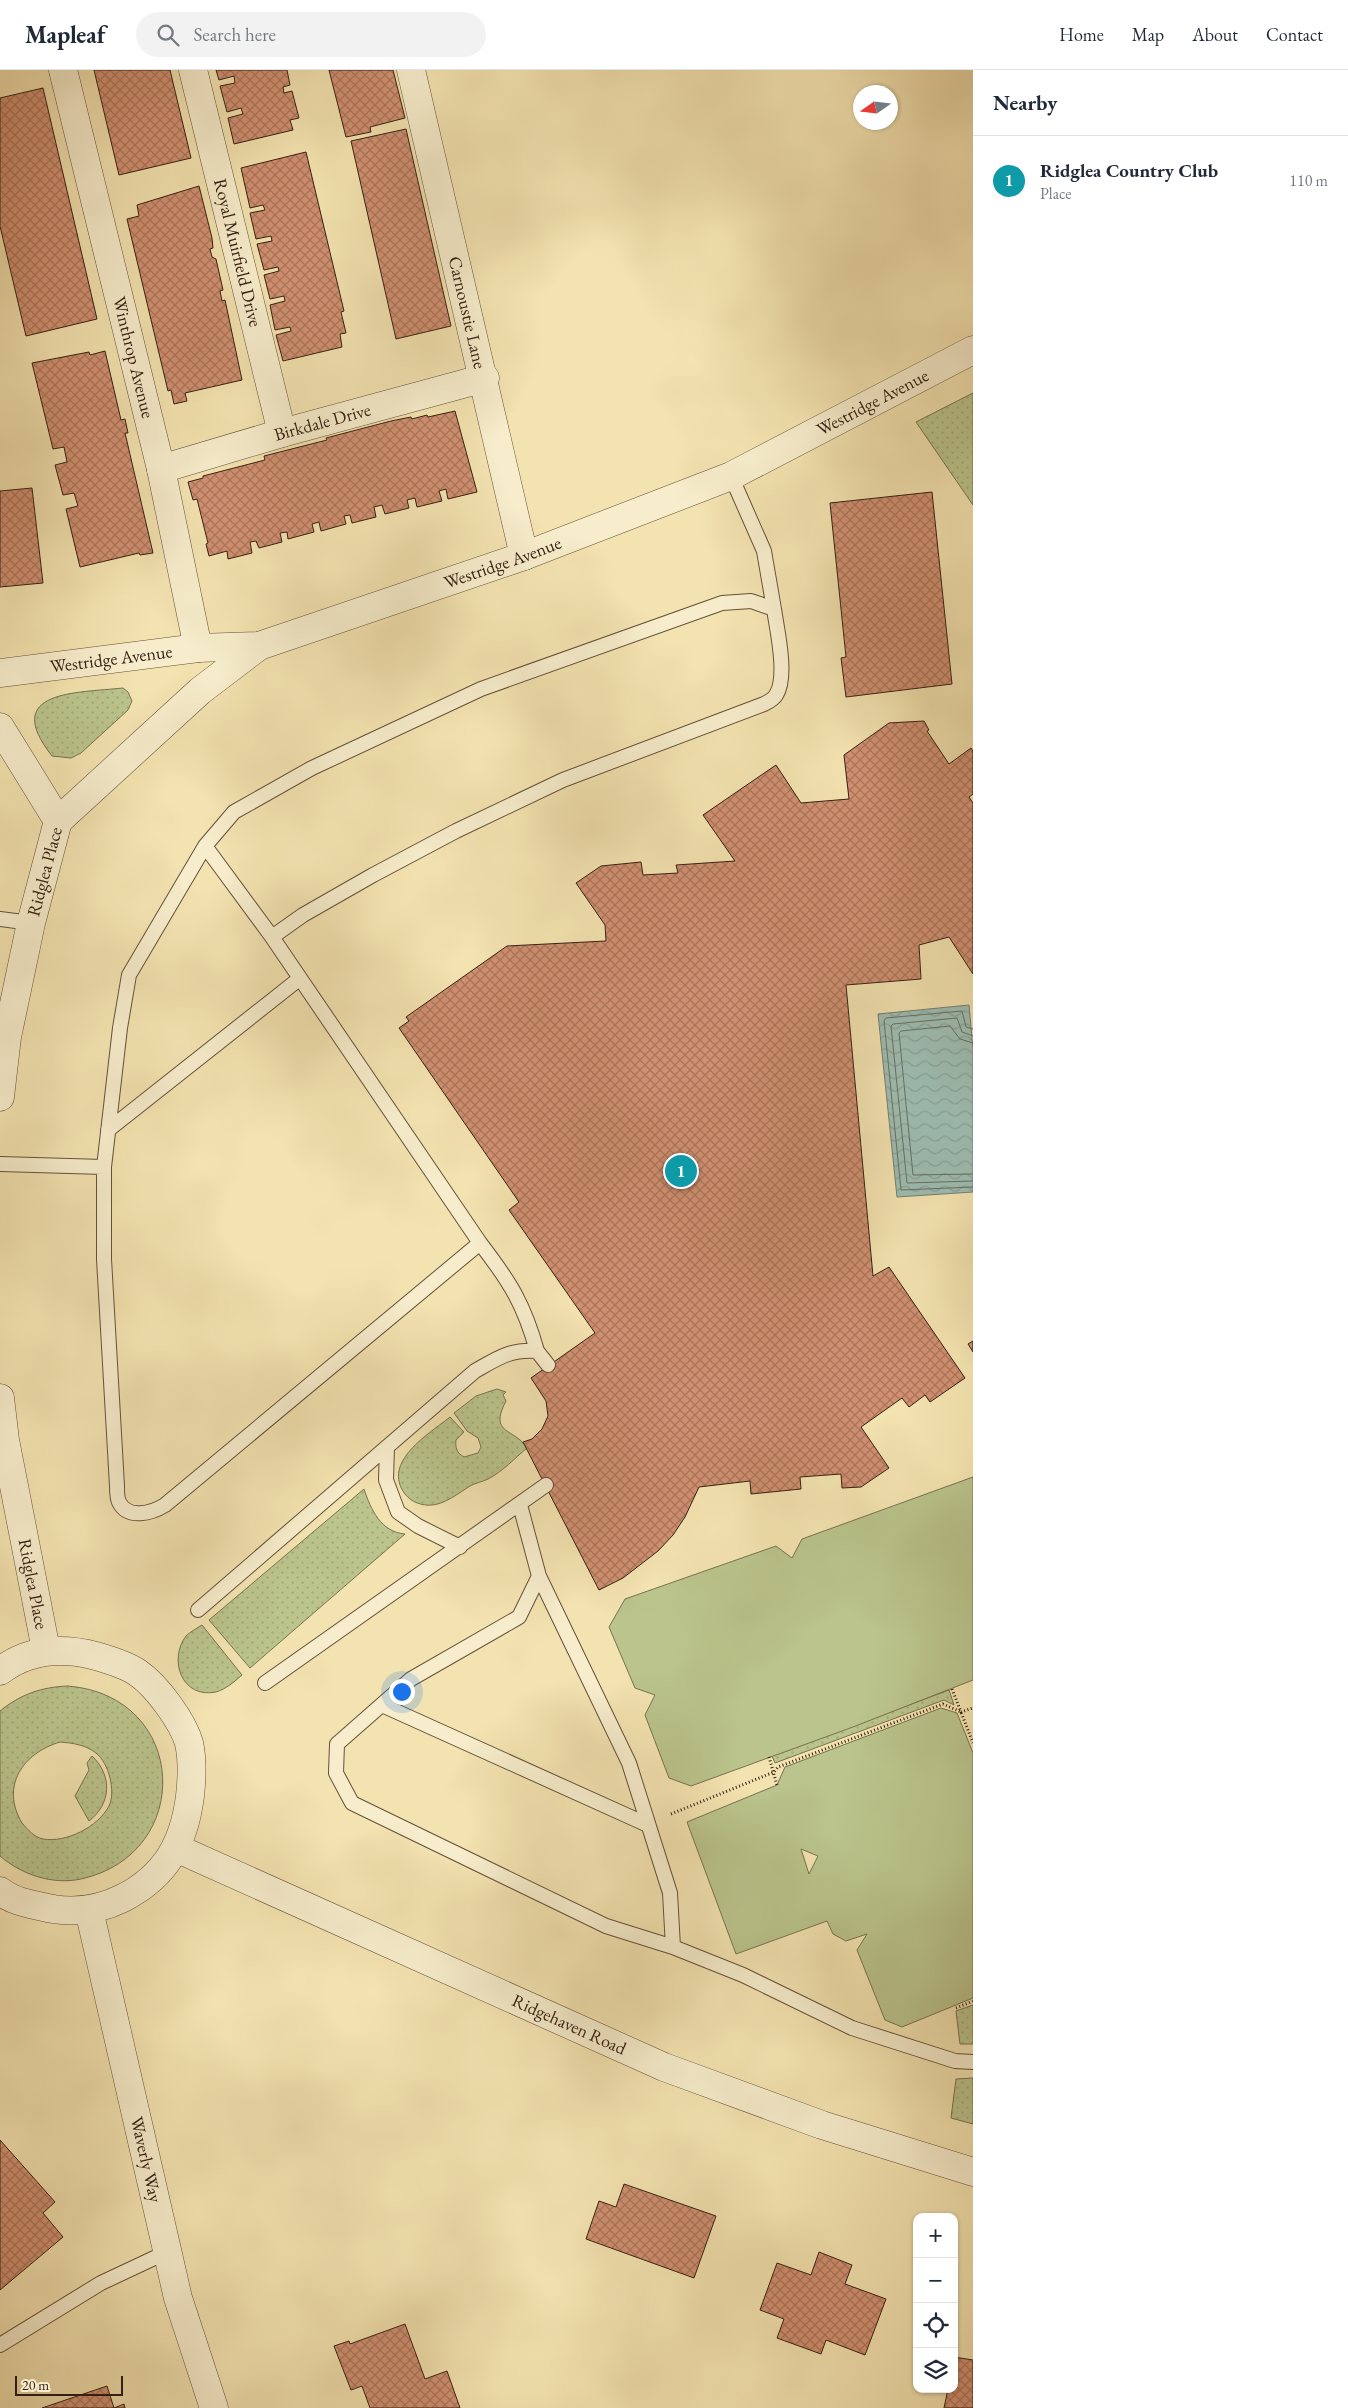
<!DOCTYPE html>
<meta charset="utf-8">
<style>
:root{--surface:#fff;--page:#f2f2f3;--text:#1f2937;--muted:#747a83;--line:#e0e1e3;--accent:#0b8043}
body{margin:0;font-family:"EB Garamond",serif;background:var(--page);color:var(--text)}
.controls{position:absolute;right:15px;bottom:15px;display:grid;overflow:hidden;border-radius:10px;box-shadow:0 1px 4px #0004}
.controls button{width:45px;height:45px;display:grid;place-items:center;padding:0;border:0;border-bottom:1px solid var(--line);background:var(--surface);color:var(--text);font:25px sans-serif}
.compass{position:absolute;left:853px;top:15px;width:45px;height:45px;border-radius:50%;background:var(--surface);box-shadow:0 1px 4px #0004;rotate:256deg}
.scale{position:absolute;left:15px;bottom:12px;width:108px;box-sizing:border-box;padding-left:5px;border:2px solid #352013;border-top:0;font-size:14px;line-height:18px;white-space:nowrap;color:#352013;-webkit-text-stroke:4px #f7edcc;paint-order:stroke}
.you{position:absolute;left:401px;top:1621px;width:18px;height:18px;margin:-12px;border:4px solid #fff;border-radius:50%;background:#1a73e8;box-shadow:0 0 0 8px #1a73e833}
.badge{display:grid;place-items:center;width:32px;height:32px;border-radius:50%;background:var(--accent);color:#fff;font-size:16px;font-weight:700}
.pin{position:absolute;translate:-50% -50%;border:2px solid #fff;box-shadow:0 1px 5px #0006}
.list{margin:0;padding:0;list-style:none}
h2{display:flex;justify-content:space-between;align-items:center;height:65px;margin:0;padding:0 20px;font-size:21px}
h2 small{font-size:16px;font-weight:400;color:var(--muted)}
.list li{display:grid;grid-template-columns:32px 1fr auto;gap:15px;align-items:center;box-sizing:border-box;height:90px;padding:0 20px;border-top:1px solid var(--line)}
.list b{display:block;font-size:19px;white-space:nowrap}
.list p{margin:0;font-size:16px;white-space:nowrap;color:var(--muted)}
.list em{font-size:16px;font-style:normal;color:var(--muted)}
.icon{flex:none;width:28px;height:28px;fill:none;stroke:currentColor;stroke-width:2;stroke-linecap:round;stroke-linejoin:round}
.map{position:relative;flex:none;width:973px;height:2338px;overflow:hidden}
header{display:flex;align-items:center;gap:30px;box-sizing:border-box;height:70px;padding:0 25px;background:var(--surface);border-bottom:1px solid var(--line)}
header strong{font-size:24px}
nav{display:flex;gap:28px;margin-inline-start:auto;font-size:18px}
.search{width:350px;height:45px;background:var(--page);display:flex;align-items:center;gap:12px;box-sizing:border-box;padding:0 18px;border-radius:28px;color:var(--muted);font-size:19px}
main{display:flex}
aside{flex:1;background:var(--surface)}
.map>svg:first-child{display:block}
.grass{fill:url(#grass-dots);stroke:#787250;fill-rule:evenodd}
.park{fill:#bac48c;stroke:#787250;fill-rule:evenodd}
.water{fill:url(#water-waves);stroke:#737e72}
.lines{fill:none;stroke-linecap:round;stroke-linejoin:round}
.shore{stroke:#696e62;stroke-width:1}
.building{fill:url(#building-cross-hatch);stroke:#352013}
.service-casing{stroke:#64513a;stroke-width:16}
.minor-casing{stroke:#64513a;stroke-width:29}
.tertiary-casing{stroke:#64513a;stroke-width:29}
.path{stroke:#352013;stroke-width:3;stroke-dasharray:1 2.5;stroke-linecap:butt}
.service{stroke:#f7edcc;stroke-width:14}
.minor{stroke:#f7edcc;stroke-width:28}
.tertiary{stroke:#f7edcc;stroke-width:28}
.labels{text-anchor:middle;stroke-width:4;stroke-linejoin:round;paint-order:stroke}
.street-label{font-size:18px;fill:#352013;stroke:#f7edcc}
</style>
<header>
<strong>Mapleaf</strong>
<div class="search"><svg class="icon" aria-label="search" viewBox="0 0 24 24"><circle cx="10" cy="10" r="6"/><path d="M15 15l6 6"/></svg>Search here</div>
<nav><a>Home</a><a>Map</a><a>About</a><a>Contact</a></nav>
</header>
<main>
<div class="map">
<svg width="973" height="2338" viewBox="0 0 973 2338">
<defs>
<pattern id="grass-dots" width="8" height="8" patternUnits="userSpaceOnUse" patternTransform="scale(1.25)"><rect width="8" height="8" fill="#bac48c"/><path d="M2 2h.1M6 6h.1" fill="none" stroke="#a0a878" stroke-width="1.8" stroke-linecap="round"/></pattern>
<pattern id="water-waves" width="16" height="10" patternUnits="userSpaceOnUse" patternTransform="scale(1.25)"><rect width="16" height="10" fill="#9dbdb2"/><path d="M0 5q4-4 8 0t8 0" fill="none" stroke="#88a298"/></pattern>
<pattern id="building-cross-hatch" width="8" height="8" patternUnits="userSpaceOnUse" patternTransform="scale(1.25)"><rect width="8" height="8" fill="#d19071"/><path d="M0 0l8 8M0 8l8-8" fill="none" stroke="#aa755c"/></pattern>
</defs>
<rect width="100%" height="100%" fill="#f3e3b0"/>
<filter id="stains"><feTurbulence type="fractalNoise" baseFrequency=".004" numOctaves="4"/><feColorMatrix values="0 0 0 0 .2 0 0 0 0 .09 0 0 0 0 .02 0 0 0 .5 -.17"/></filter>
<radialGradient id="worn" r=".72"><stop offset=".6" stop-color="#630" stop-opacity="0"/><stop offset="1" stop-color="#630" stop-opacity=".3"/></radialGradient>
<path class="grass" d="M973 323V435L916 352Z
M123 618 128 622 132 631 128 640 81 683 71 688 52 686C0 620 77 623 123 618Z
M497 1319 506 1322 503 1325 506 1331C488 1365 515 1358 527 1378 515 1388 502 1402 488 1409 482 1412 475 1413 470 1416 459 1423 445 1434 432 1435 422 1436 411 1432 405 1424 381 1392 429 1364 450 1347L464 1362 456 1370C455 1378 457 1383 464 1387L478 1383 481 1377 478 1368 467 1361 454 1343 476 1326Z
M364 1419C371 1440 381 1462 405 1464L250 1598 209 1550Z
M202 1555 242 1605C234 1612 226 1619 216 1622 182 1629 168 1590 186 1566 190 1562 197 1558 202 1555Z
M68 1616C189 1626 195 1784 81 1809 53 1815 22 1805 0 1786V1641C21 1624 42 1617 68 1616ZM60 1672C73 1673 86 1675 96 1683 109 1693 116 1722 109 1736 98 1757 66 1773 43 1769 34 1767 28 1760 22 1753 0 1716 23 1683 60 1672Z
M949 1620 954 1635 944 1630 775 1693 772 1686Z
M92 1686C113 1706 111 1734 89 1751L75 1726 89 1700 87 1693Z
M973 1935V1974H960L956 1941Z
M973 2008V2054L951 2048 956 2009Z"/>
<path class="park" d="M973 1407V1610L853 1657 691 1716 669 1708 645 1645 655 1625 635 1618 609 1557 625 1529 776 1476 792 1488 802 1469Z
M941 1638 957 1643 973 1683V1928L902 1957 885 1950 857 1880 867 1864 846 1871 833 1864 827 1851 736 1884 687 1752 777 1715 785 1697ZM801 1779 818 1786 809 1804Z"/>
<path class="water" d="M969 935 973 979V1122L897 1127 878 944Z"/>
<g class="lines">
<path class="shore" d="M973 959 966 957 962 941 886 948 884 951 901 1120 973 1117
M973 966 962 962 957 948 893 954 891 956 907 1113 973 1111
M973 973 960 969 950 956 901 961 899 963 913 1105 973 1104"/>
</g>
<path class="building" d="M94 0H170L191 88 119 105Z
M216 0H287L290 15 283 17 284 23 292 21 299 48 290 50 293 60 234 74 228 48 243 44 241 38 227 42 220 16 235 13 234 6 219 10Z
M329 0H393L405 48 370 57 371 62 346 67Z
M43 18 97 249 26 266 0 156V28Z
M406 59 451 256 396 269 351 71Z
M306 82 344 241 341 242 346 263 340 264 342 277 283 291 276 265 291 261 290 257 275 260 270 235 285 231 284 226 270 229 264 205 279 201 278 197 264 200 257 174 272 171 271 166 256 169 250 143 265 140 263 135 250 138 241 98Z
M199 116 212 168 213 178 210 179 212 187 216 189 223 220 220 221 222 231 225 230 242 310 185 323 187 331 174 334 171 320 168 321 127 149 139 146 137 135Z
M105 281 121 350 125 349 128 363H125L153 483 140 485 139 483 80 497 66 439 78 436 74 423 63 425 55 395 67 392 64 377 53 379 32 293 89 282 90 285Z
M455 341 477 422 448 429 446 419 439 421 442 431 417 437 415 428 407 430 409 438 385 444 382 435 374 437 376 447 352 453 350 445 344 446 346 454 321 461 319 452 312 454 314 462 288 469 287 462 280 463 282 472 259 478 256 471 250 472 252 483 228 489 227 481 209 486 206 474 208 473 197 429 193 430 188 412 203 408V406L265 390 264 386 327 370 326 368 391 351 411 347 412 349 427 345 428 347Z
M32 418 43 513 0 517V421Z
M932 422 952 614 846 627 841 588 846 587 830 433Z
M924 651 929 660 927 661 949 694 971 678 973 681V724L969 727 973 733V904L949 867 919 875 921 909 846 915 873 1206 889 1197 965 1308 930 1332 925 1325 909 1337 902 1328 861 1357 889 1398 861 1417 842 1418 841 1404 800 1407 801 1419 751 1424 750 1411 699 1417 685 1447 673 1465 658 1481 623 1508 599 1520 523 1372 532 1369 542 1359 548 1346 546 1331 531 1308 595 1263 509 1140 519 1132 399 958 409 951 406 947 507 876 606 871 605 855 576 813 601 796 641 792 643 805 678 803 676 795 735 791 703 745 776 695 801 733 849 729 844 685 889 653Z
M973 1271V1282L968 1274Z
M0 2070 55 2132 43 2143 63 2167 0 2220Z
M624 2114 716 2146 694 2208 586 2169 599 2131 616 2137Z
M819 2182 852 2195 845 2214 886 2229 865 2285 826 2270 821 2284 777 2268 784 2249 760 2240 777 2193 811 2205Z
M405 2254 425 2309 447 2301 460 2338H370L362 2316 351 2320 334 2276 349 2271 350 2274Z
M954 2287 973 2290V2338H944L948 2319H954Z
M107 2316 114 2338 124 2334 125 2338H42Z"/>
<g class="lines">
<defs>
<path id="service" d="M731 406 764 481 774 539
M205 776 272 867
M0 849 31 853
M108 1060 299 909
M0 1094 104 1097
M480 1173 272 867 303 845 373 805 456 761 563 710 764 634C768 632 774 629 776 625 788 607 777 560 774 539L751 531 722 533 481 619 312 698 234 742 205 776 129 905 120 958 104 1097V1189L117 1416C117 1421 117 1428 119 1432 128 1450 152 1443 165 1435L480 1173C510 1212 524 1234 537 1281
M387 1377 386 1410 398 1442 418 1456 460 1477
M520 1435 539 1506 519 1547 411 1609 337 1674 336 1703 352 1733 606 1856 673 1877 743 1905 852 1958 955 1991 973 1992
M539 1506 629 1693 670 1823 673 1877
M198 1540 475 1301C498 1288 510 1279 537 1281L548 1295
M265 1613 546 1415
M382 1635 648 1755
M0 2275 101 2213 167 2182"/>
<g id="minor">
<path id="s1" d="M63 0 161 399 198 578"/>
<path id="s2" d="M193 0 282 363"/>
<path id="s3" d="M411 0 524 486"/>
<path id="s4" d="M161 399 282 363 485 308"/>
<path id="s5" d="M176 1778 664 1997 822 2055 973 2102"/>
<path id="s6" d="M89 1840 178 2228 214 2338"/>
</g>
<g id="tertiary">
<path id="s7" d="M0 603 198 578 259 576 524 486 731 406 973 280"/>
<path d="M0 657 58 751"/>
<path id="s8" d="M0 1027 7 967 31 853 58 751 200 621 259 576"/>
<path id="s9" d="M0 1328 5 1370 46 1580"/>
<path d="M0 1601C29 1579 62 1577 96 1586 110 1590 127 1595 138 1603 157 1616 183 1652 189 1673 193 1691 192 1708 190 1726 184 1773 166 1806 123 1828 101 1839 77 1843 53 1839 35 1835 15 1833 0 1821"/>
</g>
</defs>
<use href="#service" class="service-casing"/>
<use href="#minor" class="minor-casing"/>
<use href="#tertiary" class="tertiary-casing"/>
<path class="path" d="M952 1619 961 1642 973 1638
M769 1687 777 1715
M671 1744 774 1702 778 1697 943 1634 961 1642 973 1673
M956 1938 973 1931"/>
<use href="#service" class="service"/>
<use href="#minor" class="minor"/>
<use href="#tertiary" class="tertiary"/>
</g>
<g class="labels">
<g class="street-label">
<text dy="6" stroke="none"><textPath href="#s2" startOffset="188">Royal Muirfield Drive</textPath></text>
<text dy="6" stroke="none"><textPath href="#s3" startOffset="249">Carnoustie Lane</textPath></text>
<text dy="6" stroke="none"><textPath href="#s1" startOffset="296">Winthrop Avenue</textPath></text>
<text dy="6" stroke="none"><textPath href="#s7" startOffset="922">Westridge Avenue</textPath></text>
<text dy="6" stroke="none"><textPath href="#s4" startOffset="168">Birkdale Drive</textPath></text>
<text dy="6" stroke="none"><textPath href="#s7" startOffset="518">Westridge Avenue</textPath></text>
<text dy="6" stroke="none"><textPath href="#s7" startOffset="112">Westridge Avenue</textPath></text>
<text dy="6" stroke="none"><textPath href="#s8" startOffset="230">Ridglea Place</textPath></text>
<text dy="6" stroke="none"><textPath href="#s9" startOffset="189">Ridglea Place</textPath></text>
<text dy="6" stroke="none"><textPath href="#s5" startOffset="431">Ridgehaven Road</textPath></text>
<text dy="6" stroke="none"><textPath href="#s6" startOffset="256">Waverly Way</textPath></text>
</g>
</g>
<rect width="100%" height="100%" filter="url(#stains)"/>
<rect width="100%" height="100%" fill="url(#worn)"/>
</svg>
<div class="controls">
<button>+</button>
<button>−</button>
<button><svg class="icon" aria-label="locate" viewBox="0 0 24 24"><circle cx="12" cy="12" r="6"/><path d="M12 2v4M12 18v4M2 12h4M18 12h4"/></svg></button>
<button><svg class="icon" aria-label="layers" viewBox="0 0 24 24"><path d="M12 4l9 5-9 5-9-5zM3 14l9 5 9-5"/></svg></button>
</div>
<svg class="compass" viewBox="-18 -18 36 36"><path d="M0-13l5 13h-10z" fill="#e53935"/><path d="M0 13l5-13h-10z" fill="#747a83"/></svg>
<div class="scale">20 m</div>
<div class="you"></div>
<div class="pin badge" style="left:681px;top:1101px;background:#0f9aa8">1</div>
</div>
<aside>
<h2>Nearby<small></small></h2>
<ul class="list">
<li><span class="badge" style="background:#0f9aa8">1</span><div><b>Ridglea Country Club</b><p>Place</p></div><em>110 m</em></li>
</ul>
</aside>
</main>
